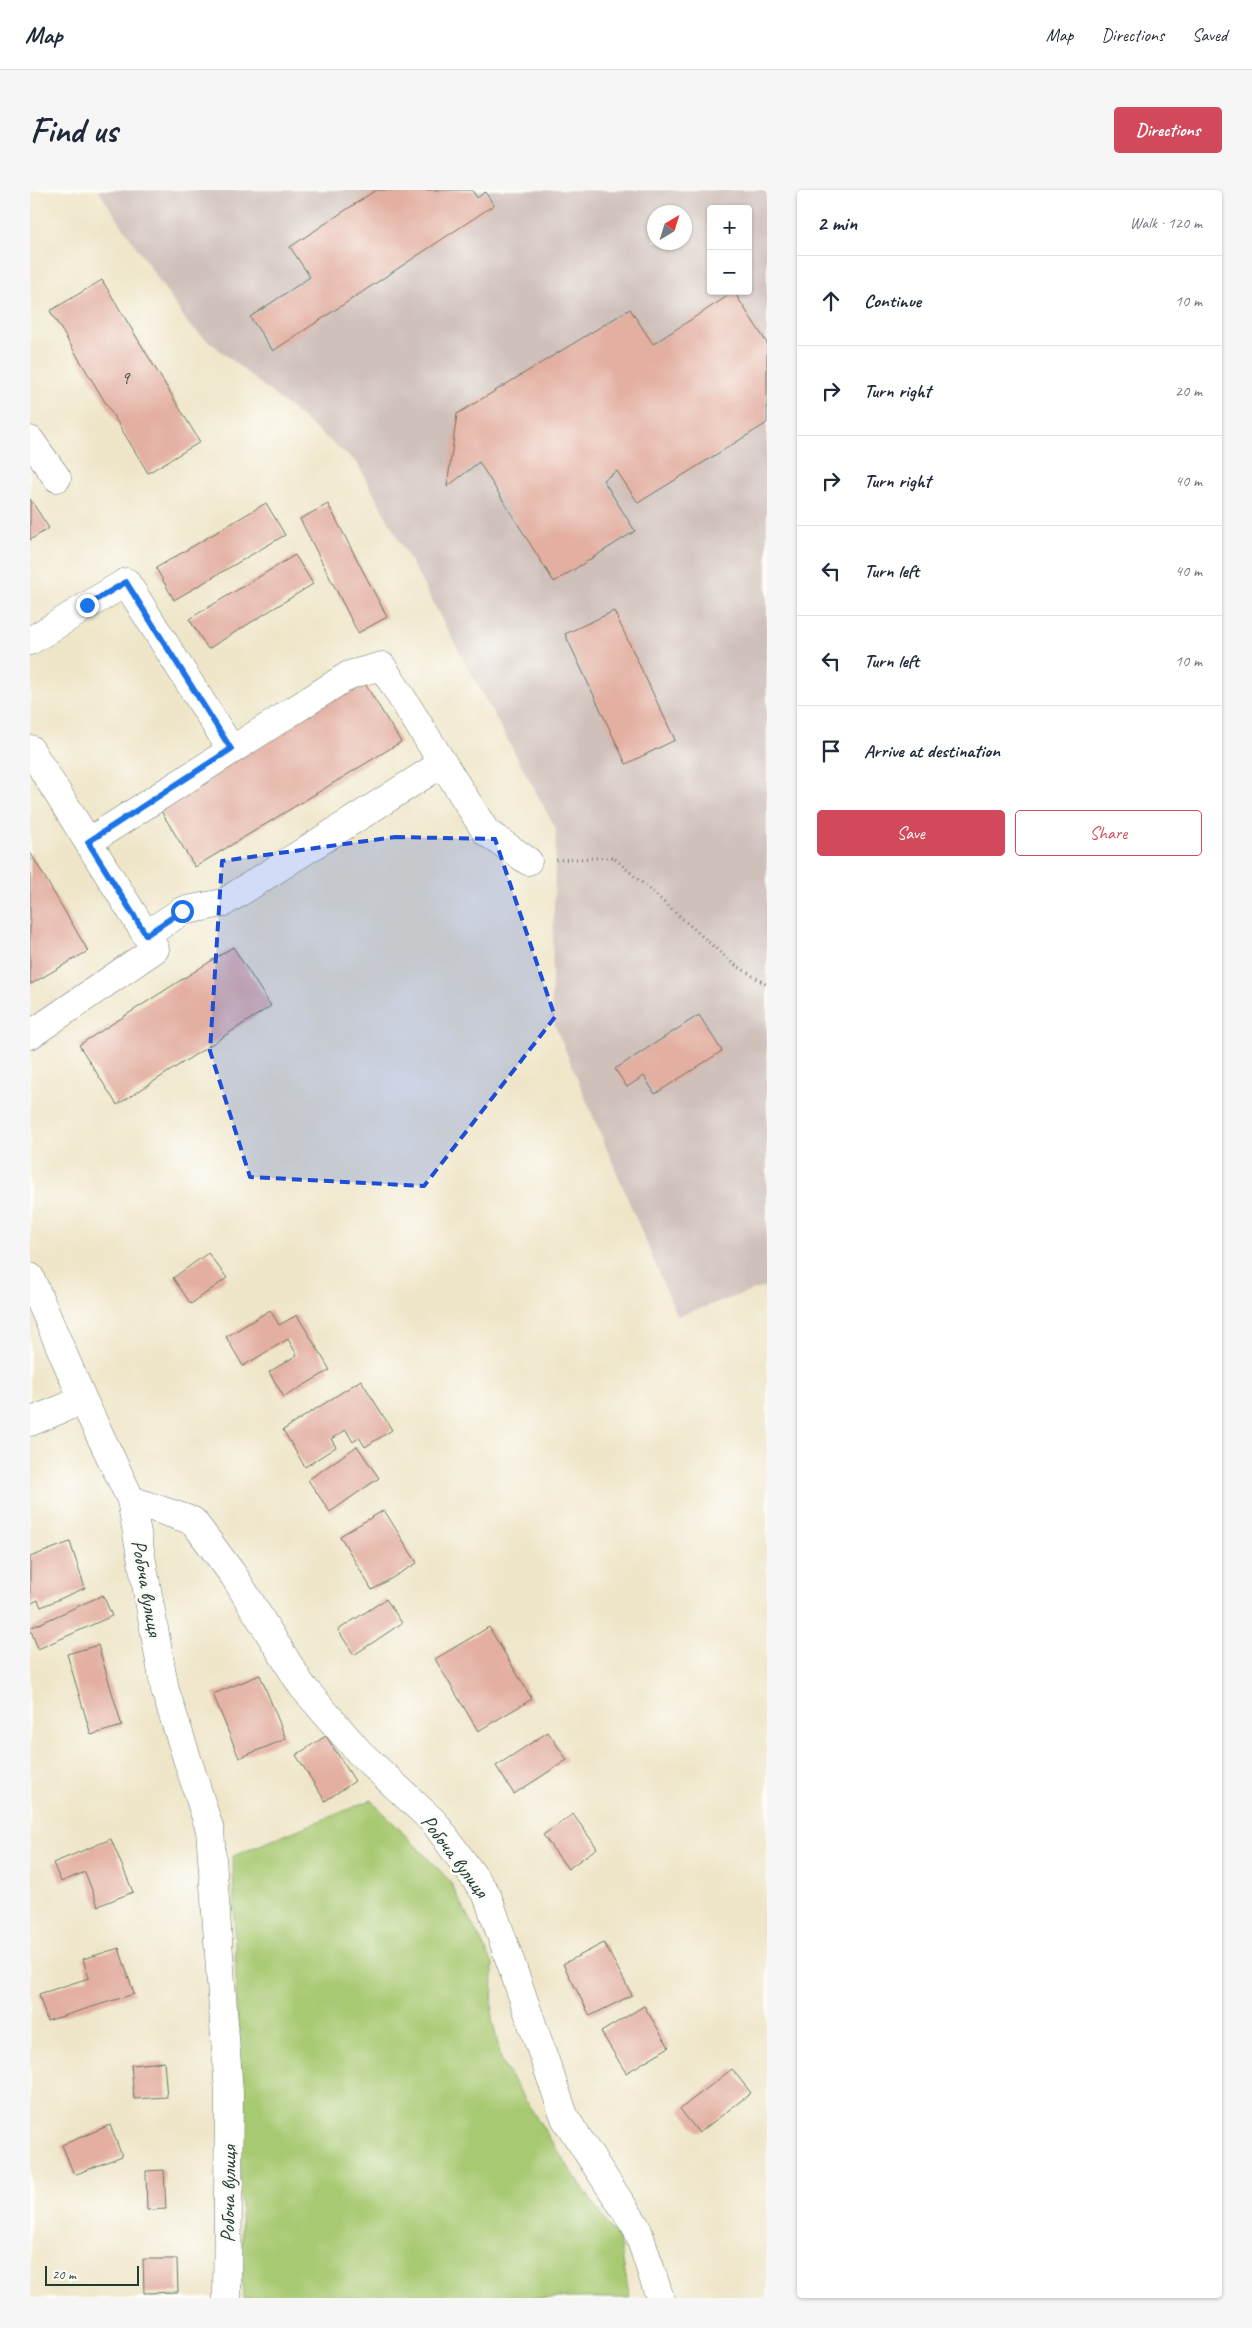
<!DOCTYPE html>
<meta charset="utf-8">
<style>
:root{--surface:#fff;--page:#f6f6f7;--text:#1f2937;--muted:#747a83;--line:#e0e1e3;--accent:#d1495b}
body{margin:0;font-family:Caveat,sans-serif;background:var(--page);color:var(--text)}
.controls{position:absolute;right:15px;top:15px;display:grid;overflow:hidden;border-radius:5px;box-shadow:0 1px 4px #0004}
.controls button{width:45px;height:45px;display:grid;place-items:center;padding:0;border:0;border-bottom:1px solid var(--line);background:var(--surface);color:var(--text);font:25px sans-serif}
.compass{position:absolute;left:617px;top:15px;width:45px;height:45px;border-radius:50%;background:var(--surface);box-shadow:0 1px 4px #0004;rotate:38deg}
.scale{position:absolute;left:15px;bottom:12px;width:94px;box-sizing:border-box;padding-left:5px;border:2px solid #1f3d34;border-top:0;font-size:14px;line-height:18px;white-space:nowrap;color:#1f3d34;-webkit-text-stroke:4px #fdfcf7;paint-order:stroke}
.stop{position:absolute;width:15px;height:15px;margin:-11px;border:4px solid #1a73e8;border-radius:50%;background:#fff}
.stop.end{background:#1a73e8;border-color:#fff;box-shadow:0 1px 5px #0008}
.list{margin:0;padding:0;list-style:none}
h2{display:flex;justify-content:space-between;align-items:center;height:65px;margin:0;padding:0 20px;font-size:21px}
h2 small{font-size:16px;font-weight:400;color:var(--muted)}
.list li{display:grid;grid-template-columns:32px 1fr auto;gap:15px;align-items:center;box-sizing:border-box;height:90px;padding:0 20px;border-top:1px solid var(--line)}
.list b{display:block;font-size:19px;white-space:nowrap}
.list em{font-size:16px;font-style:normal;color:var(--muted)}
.actions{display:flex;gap:10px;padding:15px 20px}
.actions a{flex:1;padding:11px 0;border:1px solid var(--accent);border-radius:5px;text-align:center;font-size:18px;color:var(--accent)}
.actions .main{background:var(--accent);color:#fff}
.icon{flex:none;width:28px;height:28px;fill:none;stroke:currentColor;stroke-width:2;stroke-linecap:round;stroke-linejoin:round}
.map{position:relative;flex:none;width:737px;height:2108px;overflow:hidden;border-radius:5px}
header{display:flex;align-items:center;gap:30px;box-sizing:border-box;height:70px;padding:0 25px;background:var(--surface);border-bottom:1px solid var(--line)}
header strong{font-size:24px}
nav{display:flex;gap:28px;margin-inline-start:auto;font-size:18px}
.intro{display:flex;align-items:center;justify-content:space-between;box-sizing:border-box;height:120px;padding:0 30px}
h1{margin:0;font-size:35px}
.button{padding:12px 22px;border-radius:5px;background:var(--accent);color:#fff;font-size:18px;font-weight:700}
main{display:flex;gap:30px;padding:0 30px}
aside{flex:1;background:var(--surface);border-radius:5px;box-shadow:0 1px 4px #0004}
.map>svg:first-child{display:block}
.industrial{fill:#cfc0ba;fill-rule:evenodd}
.green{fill:#a7c971;stroke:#638352}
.building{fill:#e3afa1}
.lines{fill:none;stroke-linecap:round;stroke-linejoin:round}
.minor-casing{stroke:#687868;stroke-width:29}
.path{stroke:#687868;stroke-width:3;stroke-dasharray:1 4;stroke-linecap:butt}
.minor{stroke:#fff;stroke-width:28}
.route{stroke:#1a73e8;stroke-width:6}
.marked{fill:#1d4ed8;fill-opacity:0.2;stroke:#1d4ed8;stroke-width:4;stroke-dasharray:10 6;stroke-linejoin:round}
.labels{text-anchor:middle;stroke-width:5;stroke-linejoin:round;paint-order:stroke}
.number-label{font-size:19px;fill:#505a4f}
.street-label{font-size:21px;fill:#1f3d34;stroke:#fdfcf7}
</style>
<header>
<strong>Map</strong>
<nav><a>Map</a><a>Directions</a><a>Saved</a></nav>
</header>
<div class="intro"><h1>Find us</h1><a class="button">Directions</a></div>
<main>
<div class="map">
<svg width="737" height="2108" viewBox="0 0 737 2108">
<rect width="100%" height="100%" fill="#fdfcf7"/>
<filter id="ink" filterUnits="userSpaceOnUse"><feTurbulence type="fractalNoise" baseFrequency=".02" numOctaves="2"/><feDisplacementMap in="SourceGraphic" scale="10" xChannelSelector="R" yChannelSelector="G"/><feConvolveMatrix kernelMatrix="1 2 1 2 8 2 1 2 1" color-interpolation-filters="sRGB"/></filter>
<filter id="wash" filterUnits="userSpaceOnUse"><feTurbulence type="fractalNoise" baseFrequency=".0096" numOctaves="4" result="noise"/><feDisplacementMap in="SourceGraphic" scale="20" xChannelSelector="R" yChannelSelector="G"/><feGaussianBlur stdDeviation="1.12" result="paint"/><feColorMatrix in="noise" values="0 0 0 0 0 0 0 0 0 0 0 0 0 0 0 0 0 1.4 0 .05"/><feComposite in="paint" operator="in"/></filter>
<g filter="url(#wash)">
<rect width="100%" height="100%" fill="#efe6c9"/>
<path class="industrial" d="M68 0H737V1096L647 1126 521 826 526 639 327 273 159 135ZM681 19H718V101H681ZM624 22H654V52H624Z"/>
<path class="green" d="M341 1610 419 1690 463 1774 462 1828 472 1873 529 1963 589 2051 600 2108H213L203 1666Z"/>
<g id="blocks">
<path class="building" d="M346 0H442L447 8 455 2 464 15 243 161 220 127 280 87 260 57Z
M72 90 170 252 118 283 20 121Z
M704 102 737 153V233L608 313 587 281 573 290 605 341 524 392 449 272 417 297 427 224 600 119 623 154Z
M0 309 19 338 0 350Z
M236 313 255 345 144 410 126 378Z
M298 314 357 427 328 443 270 329Z
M265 365 283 394 178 459 159 429Z
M584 421 645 550 596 574 535 444Z
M332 489 371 552 165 677 126 613Z
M0 662 58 761 1 794 0 791Z
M203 757 241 816 87 915 49 855Z
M669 825 692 861 625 904 614 886 597 897 585 879Z
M178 1063 197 1088 161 1114 143 1088Z
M240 1120 249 1135 267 1125 300 1180 254 1207 239 1182 267 1165 258 1149 213 1176 196 1147Z
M331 1190 362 1240 335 1257 329 1247 323 1252 316 1240 301 1249 306 1257 275 1277 253 1240Z
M327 1256 349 1288 300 1322 278 1290Z
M354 1320 387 1373 342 1400 310 1346Z
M40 1352 55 1398 11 1417 8 1410 0 1414V1367Z
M73 1405 82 1426 8 1459 0 1438Z
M356 1409 372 1433 324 1465 308 1440Z
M459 1437 502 1509 448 1541 405 1469Z
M68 1455 92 1536 61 1545 37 1464Z
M230 1485 256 1549 209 1568 183 1504Z
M518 1542 537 1570 484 1604 466 1576Z
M296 1546 325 1591 295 1611 266 1565Z
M543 1624 567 1658 538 1679 513 1645Z
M81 1649 103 1702 68 1716 55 1682 31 1692 23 1673Z
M574 1753 602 1805 560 1826 533 1774Z
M89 1758 104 1804 17 1831 9 1804 59 1788 53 1769Z
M614 1816 639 1857 596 1883 571 1842Z
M134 1872 137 1907 104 1909 101 1875Z
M702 1879 721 1903 669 1943 650 1919Z
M80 1935 92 1966 44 1985 32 1955Z
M134 1980 136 2019 117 2020 116 1981Z
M113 2069H147L148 2102 114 2103Z"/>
</g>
</g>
<g filter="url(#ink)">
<use href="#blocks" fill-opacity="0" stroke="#687868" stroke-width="1"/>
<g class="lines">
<defs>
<path id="minor" d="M0 250 27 288
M0 451 96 392 201 559
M0 559 125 759 0 845
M58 652 319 485 352 476 456 642 498 671
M116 745 152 721 193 713 413 573
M0 1087 53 1210 101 1310 135 1500 180 1640 199 1903 197 2108
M0 1232 53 1210
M101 1310 163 1331 204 1386 272 1496 329 1562 404 1632 457 1705 535 1928 607 2038 630 2108"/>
</defs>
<use href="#minor" class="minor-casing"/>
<path class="path" d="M526 670 583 667 701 772 737 795"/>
<use href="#minor" class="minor"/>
</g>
</g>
<g class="lines" filter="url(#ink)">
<path class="route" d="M57 415 96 392 201 559 58 652 116 745 152 721"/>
</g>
<path class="marked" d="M365 647 465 649 525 827 394 996 220 987 180 861 192 671Z"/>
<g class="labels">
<g class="number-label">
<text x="95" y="194">9</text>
</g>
<g class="street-label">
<text transform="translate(117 1398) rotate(80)" y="7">Робоча вулиця</text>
<text transform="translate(425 1666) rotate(53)" y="7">Робоча вулиця</text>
<text transform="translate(198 2004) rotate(-89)" y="7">Робоча вулиця</text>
</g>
</g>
</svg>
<div class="controls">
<button>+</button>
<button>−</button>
</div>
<svg class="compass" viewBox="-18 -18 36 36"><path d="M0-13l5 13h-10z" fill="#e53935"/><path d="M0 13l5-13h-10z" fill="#747a83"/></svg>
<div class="scale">20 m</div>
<div class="stop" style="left:152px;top:721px"></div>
<div class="stop end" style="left:57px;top:415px"></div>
</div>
<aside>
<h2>2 min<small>Walk · 120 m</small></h2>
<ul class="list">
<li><svg class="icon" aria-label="ahead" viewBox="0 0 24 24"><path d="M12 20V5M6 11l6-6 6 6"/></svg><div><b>Continue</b></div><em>10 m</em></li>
<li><svg class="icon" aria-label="right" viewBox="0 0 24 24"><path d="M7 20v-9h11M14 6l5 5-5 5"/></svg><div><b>Turn right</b></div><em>20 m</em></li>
<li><svg class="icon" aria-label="right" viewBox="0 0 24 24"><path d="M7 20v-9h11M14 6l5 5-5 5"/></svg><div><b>Turn right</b></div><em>40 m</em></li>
<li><svg class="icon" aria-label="left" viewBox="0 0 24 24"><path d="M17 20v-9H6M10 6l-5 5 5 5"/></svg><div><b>Turn left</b></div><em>40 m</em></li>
<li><svg class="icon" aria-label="left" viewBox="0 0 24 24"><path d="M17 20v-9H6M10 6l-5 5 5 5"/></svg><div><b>Turn left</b></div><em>10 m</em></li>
<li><svg class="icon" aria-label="arrive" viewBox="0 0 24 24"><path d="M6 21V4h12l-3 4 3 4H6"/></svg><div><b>Arrive at destination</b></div></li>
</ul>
<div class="actions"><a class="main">Save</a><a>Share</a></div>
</aside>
</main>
